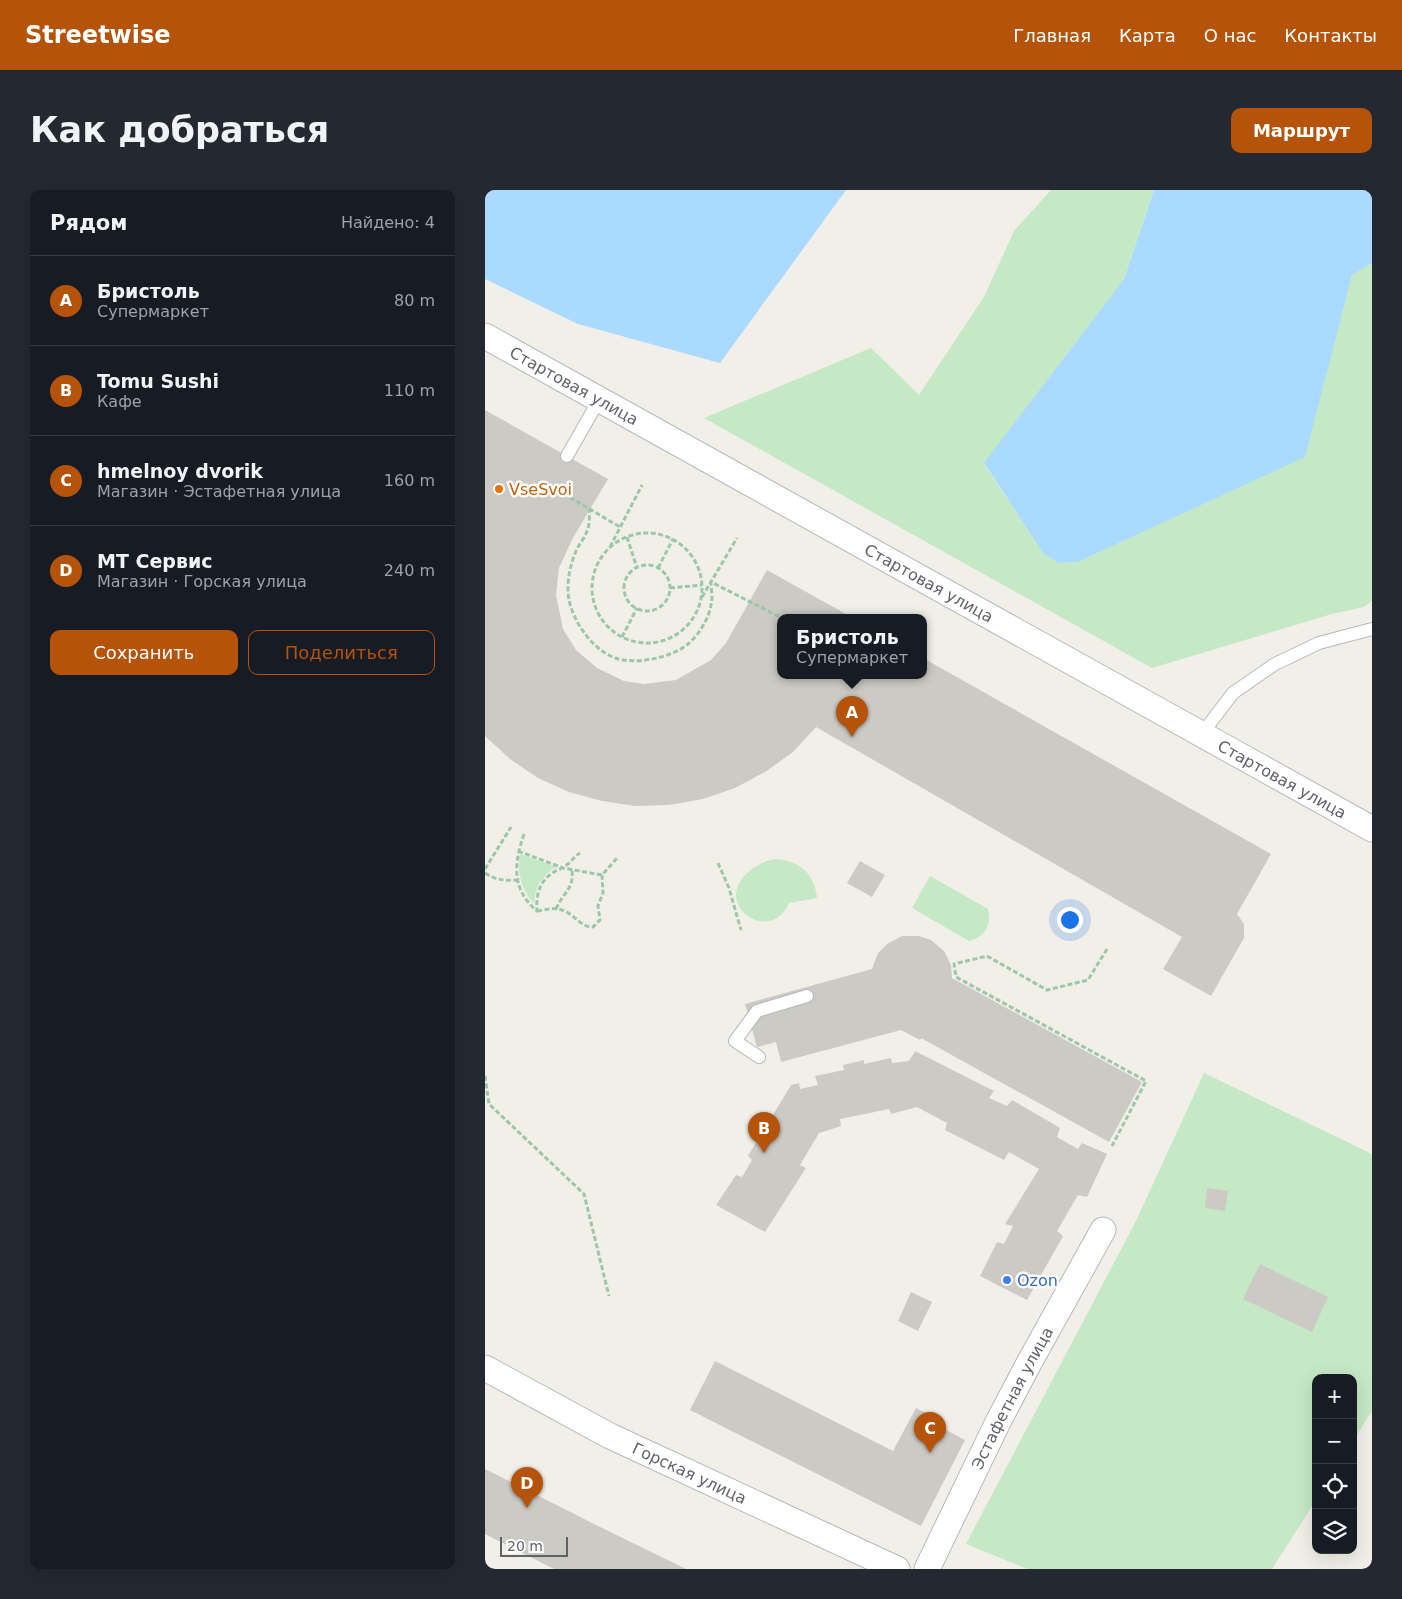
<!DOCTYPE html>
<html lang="ru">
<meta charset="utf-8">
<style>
:root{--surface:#171b24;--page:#242831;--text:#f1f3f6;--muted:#9ea1a6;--line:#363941;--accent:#b45309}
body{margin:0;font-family:"DejaVu Sans",sans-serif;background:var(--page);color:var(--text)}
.controls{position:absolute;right:15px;bottom:15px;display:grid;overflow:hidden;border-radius:10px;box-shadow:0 5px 20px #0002}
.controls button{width:45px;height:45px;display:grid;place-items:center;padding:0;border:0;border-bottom:1px solid var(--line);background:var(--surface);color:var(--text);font:25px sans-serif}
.scale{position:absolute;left:15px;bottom:12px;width:68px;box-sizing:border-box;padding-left:5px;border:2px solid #5f6368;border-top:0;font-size:14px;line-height:18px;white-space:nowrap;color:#5f6368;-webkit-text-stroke:4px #fff;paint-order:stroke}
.you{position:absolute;left:584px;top:729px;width:18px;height:18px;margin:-12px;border:4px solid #fff;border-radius:50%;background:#1a73e8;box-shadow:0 0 0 8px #1a73e833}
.badge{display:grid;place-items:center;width:32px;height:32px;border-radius:50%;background:var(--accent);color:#fff;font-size:16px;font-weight:700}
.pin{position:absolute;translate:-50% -41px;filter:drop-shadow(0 1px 2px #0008)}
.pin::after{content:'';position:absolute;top:26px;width:18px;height:15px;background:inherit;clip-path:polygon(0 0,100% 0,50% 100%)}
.popup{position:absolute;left:292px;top:424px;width:150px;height:65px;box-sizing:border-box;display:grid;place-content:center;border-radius:10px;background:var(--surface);filter:drop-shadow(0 1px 4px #0005);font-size:16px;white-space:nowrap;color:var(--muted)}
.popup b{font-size:19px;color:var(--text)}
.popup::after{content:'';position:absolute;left:50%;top:100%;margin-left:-10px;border:10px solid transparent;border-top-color:var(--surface)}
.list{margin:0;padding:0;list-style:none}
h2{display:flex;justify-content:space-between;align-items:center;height:65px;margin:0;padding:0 20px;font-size:21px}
h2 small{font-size:16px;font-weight:400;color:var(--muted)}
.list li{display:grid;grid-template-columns:32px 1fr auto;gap:15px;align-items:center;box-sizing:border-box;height:90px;padding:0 20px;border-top:1px solid var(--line)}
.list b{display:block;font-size:19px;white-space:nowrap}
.list p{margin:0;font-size:16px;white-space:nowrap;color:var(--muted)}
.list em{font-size:16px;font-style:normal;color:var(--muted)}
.actions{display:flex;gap:10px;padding:15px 20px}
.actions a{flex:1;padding:11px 0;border:1px solid var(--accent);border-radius:10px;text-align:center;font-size:18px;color:var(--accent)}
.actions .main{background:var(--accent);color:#fff}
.icon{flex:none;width:28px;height:28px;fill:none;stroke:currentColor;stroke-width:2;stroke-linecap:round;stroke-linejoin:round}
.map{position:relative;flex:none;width:887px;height:1379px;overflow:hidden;border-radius:10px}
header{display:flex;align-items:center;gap:30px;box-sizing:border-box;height:70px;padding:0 25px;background:var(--accent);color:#fff}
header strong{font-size:24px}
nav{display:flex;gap:28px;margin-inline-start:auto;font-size:18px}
.intro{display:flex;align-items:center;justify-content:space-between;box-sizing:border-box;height:120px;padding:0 30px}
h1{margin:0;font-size:35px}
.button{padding:12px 22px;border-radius:10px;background:var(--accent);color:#fff;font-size:18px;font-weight:700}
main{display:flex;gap:30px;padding:0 30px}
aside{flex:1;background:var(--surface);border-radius:10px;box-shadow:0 5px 20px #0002}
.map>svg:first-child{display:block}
.green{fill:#c5e8c5}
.water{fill:#aadaff}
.building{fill:#cccac5}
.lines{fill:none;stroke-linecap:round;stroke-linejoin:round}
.service-casing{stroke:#b5b8bc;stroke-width:14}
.minor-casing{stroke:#b5b8bc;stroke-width:27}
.path{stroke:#9cc7a9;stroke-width:3;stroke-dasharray:5 2.5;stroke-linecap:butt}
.service{stroke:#fff;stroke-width:12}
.minor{stroke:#fff;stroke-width:25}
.food-dot{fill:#e8710a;stroke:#fff;stroke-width:2}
.shop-dot{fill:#3f7fe0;stroke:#fff;stroke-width:2}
.labels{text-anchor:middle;stroke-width:5;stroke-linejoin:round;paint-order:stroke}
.street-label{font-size:16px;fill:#5f6368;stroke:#fff}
.food-label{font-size:16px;fill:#c56008;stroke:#fff;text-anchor:start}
.shop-label{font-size:16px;fill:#366cbe;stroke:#fff;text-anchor:start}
</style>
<header>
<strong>Streetwise</strong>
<nav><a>Главная</a><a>Карта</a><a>О нас</a><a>Контакты</a></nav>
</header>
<div class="intro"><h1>Как добраться</h1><a class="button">Маршрут</a></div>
<main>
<aside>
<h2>Рядом<small>Найдено: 4</small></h2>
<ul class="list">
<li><span class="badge">A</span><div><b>Бристоль</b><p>Супермаркет</p></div><em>80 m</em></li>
<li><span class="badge">B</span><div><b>Tomu Sushi</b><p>Кафе</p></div><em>110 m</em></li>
<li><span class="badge">C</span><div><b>hmelnoy dvorik</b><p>Магазин · Эстафетная улица</p></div><em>160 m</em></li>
<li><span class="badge">D</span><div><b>МТ Сервис</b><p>Магазин · Горская улица</p></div><em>240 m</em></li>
</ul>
<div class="actions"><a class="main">Сохранить</a><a>Поделиться</a></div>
</aside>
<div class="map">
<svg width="887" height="1379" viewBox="0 0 887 1379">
<rect width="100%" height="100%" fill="#f1efe8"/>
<path class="green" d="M566 0H669L639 89 499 274 558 363 573 373 593 372 819 267 867 85 887 73V411L879 417 847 424 667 478 219 228 386 158 434 205 499 107 529 41Z
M35 664 71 677C55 688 51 695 49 714 36 699 32 683 35 664Z
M290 669C314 670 330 684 332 708L304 713C285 757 223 713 266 680 274 674 280 671 290 669Z
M445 686 503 719C507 735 500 747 484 751L427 718Z
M719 883 887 964V1221L868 1251V1188H831V1310L787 1379H542L481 1354 652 1029Z"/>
<path class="water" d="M0 0H361L235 173 93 134 0 89Z
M669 0H887V73L867 85 820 267 593 372 573 373 558 363 499 273 639 89Z"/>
<path class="building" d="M0 220 123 289 88 348 74 378 71 405 78 439 91 460 112 478 139 491 159 494 191 490 226 470 241 453 282 380 368 428H296V486H438V468L786 664 752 724 759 734V748L726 806 678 779 697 747 331 537 308 562 280 582 250 598 218 609 184 615 150 616 117 611 84 602 53 588 25 569 0 546Z
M375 671 400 685 387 707 362 693Z
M417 746H434L446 750 459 761 466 775 467 788 657 892 624 952 436 848 435 850 416 840 296 872 291 852 272 857 260 814 387 779 393 763 402 754Z
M430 861 509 901 504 908 522 916 527 910 575 938 572 947 593 959 597 953 622 964 602 1007 593 1005 572 1041 578 1046 542 1110 495 1086 512 1052 519 1054 528 1036 520 1034 554 979 524 962 519 970 460 940 462 933 432 917 406 924 404 919 355 929 356 936 334 943 315 975 321 978 280 1042 231 1015 251 985 257 987 267 970 263 966 306 895 314 893 315 899 333 895 330 886 359 880 358 875 379 870V874L406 868 407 873 424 871Z
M722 998 743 1001 740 1021 720 1018Z
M775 1074 843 1107 827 1142 758 1109Z
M426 1102 447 1112 433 1141 413 1131Z
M230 1171 408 1261 431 1218 451 1228 448 1233 480 1250 436 1336 205 1220Z
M0 1279 111 1335 201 1379H69L0 1344Z"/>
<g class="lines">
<defs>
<path id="service" d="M82 266 114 210
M716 545 748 503 790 474 834 453 887 439
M274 867 250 851 272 821 322 806"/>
<g id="minor">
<path id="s1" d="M0 146 887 639"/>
<path id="s2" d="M0 1178 125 1246 412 1379"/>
<path id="s3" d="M442 1379 513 1232 544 1173 618 1040"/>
</g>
</defs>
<use href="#service" class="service-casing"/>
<use href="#minor" class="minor-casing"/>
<path class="path" d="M59 292 135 337
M105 318C104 325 105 335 102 341 100 348 94 354 91 361 85 375 81 394 84 410 89 433 107 459 130 468 151 475 186 468 203 454 214 445 224 428 226 415 228 408 226 399 226 392L297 428
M107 398a55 55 0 1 1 110 0a55 55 0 1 1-110 0Z
M142 347 152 378
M125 357 157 295
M139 398a23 23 0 1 1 46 0a23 23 0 1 1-46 0Z
M173 378 188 349
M185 398 217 395
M217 407 252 348
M137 447 152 418
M39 644C29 674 26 699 52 721 51 705 54 691 69 682 72 680 76 679 80 676 86 673 88 667 95 663
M33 661 78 678 117 685 133 667
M233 673 244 698 256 740
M0 679 26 637
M0 683C11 690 19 691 32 690
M71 719C78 702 89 700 87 680
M52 721C61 720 69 717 77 720 89 724 97 738 108 737L115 730 113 716 118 703 117 685
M622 759 603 790 562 800 502 766 469 774 471 787 661 891 627 956
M0 886 4 914 99 1004 124 1106"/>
<use href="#service" class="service"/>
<use href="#minor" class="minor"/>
</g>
<circle class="food-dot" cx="14" cy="299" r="5"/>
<circle class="shop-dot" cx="522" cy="1090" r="5"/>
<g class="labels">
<g class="street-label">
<text dy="6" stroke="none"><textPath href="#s1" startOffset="102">Стартовая улица</textPath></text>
<text dy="6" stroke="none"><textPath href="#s1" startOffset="508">Стартовая улица</textPath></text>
<text dy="6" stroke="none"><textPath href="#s1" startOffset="912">Стартовая улица</textPath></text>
<text dy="6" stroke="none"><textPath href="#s3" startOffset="191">Эстафетная улица</textPath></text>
<text dy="6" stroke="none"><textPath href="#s2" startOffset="230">Горская улица</textPath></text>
</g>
<g class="food-label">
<text x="24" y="305">VseSvoi</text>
</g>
<g class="shop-label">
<text x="532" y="1096">Ozon</text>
</g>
</g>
</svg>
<div class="controls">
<button>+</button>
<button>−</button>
<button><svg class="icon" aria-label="locate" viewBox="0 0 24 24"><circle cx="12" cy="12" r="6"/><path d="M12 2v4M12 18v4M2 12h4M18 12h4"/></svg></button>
<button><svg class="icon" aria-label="layers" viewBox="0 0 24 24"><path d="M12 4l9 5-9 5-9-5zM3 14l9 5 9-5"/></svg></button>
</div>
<div class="scale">20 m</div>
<div class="you"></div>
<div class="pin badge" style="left:367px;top:547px">A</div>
<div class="popup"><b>Бристоль</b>Супермаркет</div>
<div class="pin badge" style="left:279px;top:963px">B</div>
<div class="pin badge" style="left:445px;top:1263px">C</div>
<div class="pin badge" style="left:42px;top:1318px">D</div>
</div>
</main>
